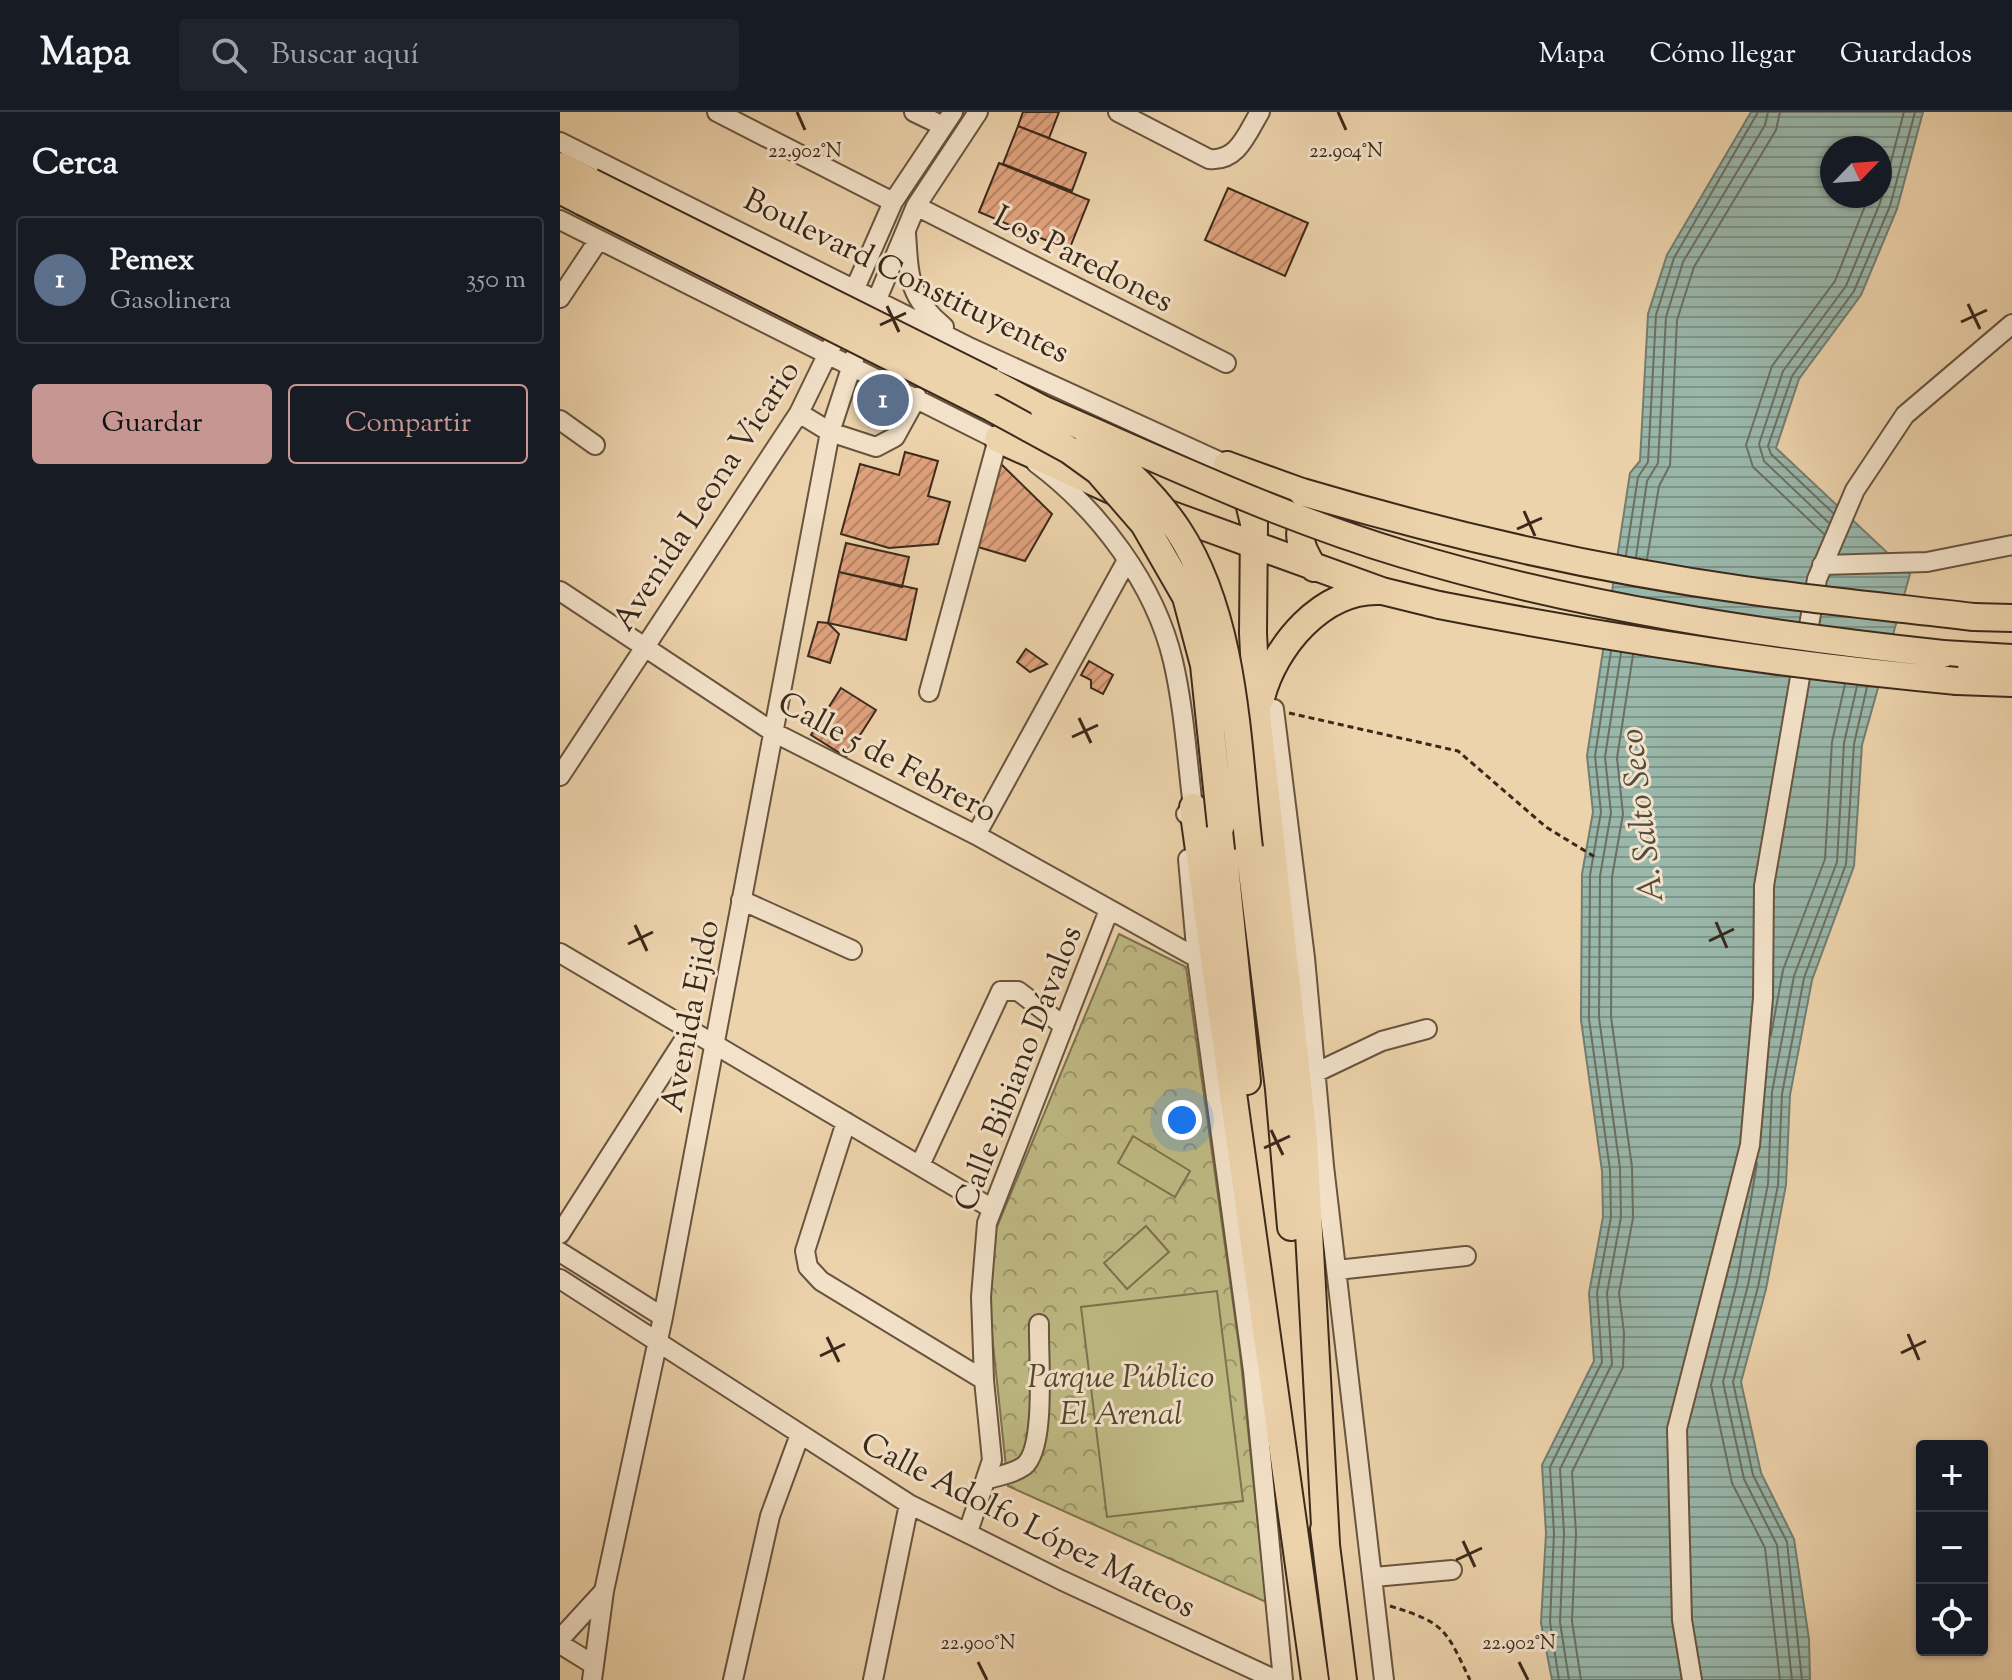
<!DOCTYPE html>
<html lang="es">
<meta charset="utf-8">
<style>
:root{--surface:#171b24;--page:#20242c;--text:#f1f3f6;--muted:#9ea1a6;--line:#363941;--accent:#c59692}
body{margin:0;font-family:"Sorts Mill Goudy",serif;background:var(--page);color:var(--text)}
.controls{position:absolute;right:24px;bottom:24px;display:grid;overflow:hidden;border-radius:8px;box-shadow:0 2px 6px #0004}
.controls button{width:72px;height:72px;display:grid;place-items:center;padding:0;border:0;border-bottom:2px solid var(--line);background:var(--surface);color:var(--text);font:40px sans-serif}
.compass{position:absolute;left:1260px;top:24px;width:72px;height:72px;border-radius:50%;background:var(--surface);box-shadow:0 2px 6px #0004;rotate:65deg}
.you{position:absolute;left:622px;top:1008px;width:28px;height:28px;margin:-20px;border:6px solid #fff;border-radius:50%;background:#1a73e8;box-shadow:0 0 0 12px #1a73e833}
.badge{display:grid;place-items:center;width:52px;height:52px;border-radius:50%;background:var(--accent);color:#fff;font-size:26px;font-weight:700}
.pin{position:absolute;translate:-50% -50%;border:4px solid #fff;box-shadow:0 2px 8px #0006}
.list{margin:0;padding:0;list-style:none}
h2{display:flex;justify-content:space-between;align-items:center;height:104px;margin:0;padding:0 32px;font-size:34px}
h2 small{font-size:26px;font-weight:400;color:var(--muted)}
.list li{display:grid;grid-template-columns:52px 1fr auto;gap:24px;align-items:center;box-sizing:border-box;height:128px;margin:0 16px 16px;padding:0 16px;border:2px solid var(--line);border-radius:8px}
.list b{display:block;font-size:30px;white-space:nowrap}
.list p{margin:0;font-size:26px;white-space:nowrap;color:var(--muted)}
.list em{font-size:26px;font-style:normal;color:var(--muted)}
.actions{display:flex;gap:16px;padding:24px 32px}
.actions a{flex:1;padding:18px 0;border:2px solid var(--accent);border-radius:8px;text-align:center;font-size:28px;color:var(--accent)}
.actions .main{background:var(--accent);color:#111}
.icon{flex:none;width:44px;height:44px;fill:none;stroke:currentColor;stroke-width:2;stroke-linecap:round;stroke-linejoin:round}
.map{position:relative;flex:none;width:1452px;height:1568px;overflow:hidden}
header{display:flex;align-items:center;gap:48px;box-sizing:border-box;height:112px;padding:0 40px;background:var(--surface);border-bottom:2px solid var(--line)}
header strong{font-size:38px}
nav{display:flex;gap:44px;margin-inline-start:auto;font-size:28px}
.search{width:560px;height:72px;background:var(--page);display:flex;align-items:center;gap:20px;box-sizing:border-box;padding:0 28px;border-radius:8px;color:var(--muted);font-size:30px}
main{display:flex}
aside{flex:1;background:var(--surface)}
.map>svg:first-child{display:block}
.park{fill:url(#park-crowns);stroke:#7d724f;stroke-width:2}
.garden{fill:#bfba84;stroke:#7d724f;stroke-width:2}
.water{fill:url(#water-rules);stroke:#737e71;stroke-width:2;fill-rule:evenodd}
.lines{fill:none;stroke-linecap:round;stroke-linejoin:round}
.shore{stroke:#6a7062;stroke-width:2}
.building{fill:url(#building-hatch);stroke:#3b291a;stroke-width:2}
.minor-casing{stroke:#68543e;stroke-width:22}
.highway-casing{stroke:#3b291a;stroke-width:30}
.path{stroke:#3b291a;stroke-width:3;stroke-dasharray:6 4;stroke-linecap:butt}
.minor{stroke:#f3e2c9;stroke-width:18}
.highway{stroke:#edd3ac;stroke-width:26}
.highway-bridge-casing{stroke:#3b291a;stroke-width:30;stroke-linecap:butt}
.highway-bridge{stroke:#edd3ac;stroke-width:26}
.ticks{fill:none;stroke:#3b291a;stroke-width:3}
.labels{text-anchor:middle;stroke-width:6;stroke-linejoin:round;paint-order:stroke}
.street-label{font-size:32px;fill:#3b291a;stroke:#f3e2c9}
.park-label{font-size:32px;font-style:italic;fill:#55462f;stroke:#f3e2c9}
.water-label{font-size:34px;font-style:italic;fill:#524c3e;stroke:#f3e2c9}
.ticks-label{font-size:20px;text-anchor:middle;fill:#3b291a;stroke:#f3e2c9;stroke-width:6;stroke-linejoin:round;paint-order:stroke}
</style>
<header>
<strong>Mapa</strong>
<div class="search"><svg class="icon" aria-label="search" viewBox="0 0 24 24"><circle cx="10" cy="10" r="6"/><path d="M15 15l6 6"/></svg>Buscar aquí</div>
<nav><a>Mapa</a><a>Cómo llegar</a><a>Guardados</a></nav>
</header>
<main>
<aside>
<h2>Cerca<small></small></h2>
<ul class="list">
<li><span class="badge" style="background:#5c6f8a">1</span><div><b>Pemex</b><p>Gasolinera</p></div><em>350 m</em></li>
</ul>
<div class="actions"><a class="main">Guardar</a><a>Compartir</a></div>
</aside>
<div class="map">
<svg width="1452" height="1568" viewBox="0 0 1452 1568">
<defs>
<pattern id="park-crowns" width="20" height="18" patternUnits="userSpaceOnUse" patternTransform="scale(2)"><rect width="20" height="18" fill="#bfba84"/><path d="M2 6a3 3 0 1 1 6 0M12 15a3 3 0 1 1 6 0" fill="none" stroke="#9c976b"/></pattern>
<pattern id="water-rules" width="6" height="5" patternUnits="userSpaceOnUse" patternTransform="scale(2)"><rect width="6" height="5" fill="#99b7ab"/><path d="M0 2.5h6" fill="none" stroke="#7e958a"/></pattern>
<pattern id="building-hatch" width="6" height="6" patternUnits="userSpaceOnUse" patternTransform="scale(2)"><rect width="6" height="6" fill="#e1a37e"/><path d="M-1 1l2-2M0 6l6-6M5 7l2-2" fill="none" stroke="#b88566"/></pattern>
</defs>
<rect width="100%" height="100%" fill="#edd3ac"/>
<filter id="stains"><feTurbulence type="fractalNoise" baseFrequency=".0025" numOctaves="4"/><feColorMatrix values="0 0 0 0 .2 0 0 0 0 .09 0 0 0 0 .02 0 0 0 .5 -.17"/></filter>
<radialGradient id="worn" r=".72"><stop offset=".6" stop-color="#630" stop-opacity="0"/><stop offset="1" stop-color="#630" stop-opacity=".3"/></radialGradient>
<path class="park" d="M559 822 626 855 680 1241 706 1490 448 1374 429 1194 436 1117Z"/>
<path class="garden" d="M573 1024 630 1059 615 1085 558 1051Z
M586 1114 609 1140 567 1177 544 1151Z
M657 1179 683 1389 547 1405 521 1195Z"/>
<path class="water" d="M1191 0H1363L1337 97 1301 183 1239 267 1216 336 1350 462 1302 633 1294 754 1252 868 1230 983 1226 1073 1206 1177 1181 1270 1201 1361 1234 1427 1249 1527 1250 1568H992L981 1511 986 1421 982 1353 1034 1249 1029 1181 1043 1105 1042 1059 1021 908 1022 762 1033 700 1027 644 1070 361 1080 349 1088 202 1107 143ZM1272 36H1320V84H1272Z"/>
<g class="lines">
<path class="shore" d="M1273 401 1211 342 1208 334 1232 264 1294 179 1330 94 1355 0
M1269 411 1204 349 1199 332 1223 259 1286 174 1320 91 1344 0
M1264 422 1193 355 1186 333 1212 254 1275 169 1309 84
M1066 443 1078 365 1088 350 1096 203 1114 146 1198 0
M1076 445 1087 369 1098 351 1106 205 1123 150 1205 13 1208 0
M1087 447 1099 374 1110 353 1117 208 1134 155 1216 18 1220 0
M1211 923 1223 858 1265 747 1272 630 1285 572
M1197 1051 1177 1170 1151 1273 1172 1371 1205 1436 1220 1568
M999 1568 990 1510 994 1421 990 1355 1042 1250 1037 1181 1051 1105 1050 1058 1029 907 1030 763 1041 700 1035 644 1051 539
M1009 1568 1000 1510 1004 1421 1000 1357 1052 1252 1047 1181 1061 1105 1060 1056 1039 906 1040 764 1051 701 1045 645 1061 541
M1021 1568 1012 1509 1016 1421 1012 1360 1063 1255 1064 1221 1059 1181 1073 1106 1072 1055 1051 905 1052 765 1063 702 1057 646 1073 543
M1232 1568 1217 1433 1184 1367 1163 1270 1188 1173 1208 1072 1212 980 1234 864 1277 750 1284 631 1297 574
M1242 1568 1227 1430 1193 1363 1173 1270 1198 1175 1218 1073 1222 982 1244 866 1286 752 1294 632 1307 575"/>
</g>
<path class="building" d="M463 0H499L489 26 458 14Z
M458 14 526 41 512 79 443 52Z
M439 51 529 88 509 138 419 100Z
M668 76 748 111 725 164 645 128Z
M345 340 378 349 368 384 390 390 378 432 329 436 281 422 300 352 339 363Z
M441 352 492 402 465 449 418 435Z
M286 431 349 445 342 475 279 460Z
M279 460 357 477 346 528 268 511Z
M258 510 268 511 279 522 270 551 248 544Z
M466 537 487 552 470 560 457 550Z
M529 549 553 563 543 582 531 576V568L521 563Z
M281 576 316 598 286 645 251 623Z"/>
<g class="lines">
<defs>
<path id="minor" d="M157 0 333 90
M354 0 383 14
M558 0 649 47C678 50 687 21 700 0
M0 30 411 236 667 353
M356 94 666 251
M0 108 448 333
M346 121C349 165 348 185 384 215
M0 186 38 129
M282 206 333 90 393 0
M305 216 356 94 418 0
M239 301 270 320 316 335 335 325 357 285
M0 308 35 333
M476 351C539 398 595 472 613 549 624 596 627 647 633 695L626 702
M1262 453 1367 450 1452 433
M0 479 213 620 416 723 637 846
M369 580 438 327
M714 597 745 846 764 1054 824 1568
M0 664 239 301 273 231
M416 723 566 450
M628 747 637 846 693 1259 723 1568
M181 788 292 838
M0 841 431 1096
M757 960 822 929 867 917
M286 1010 245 1139 248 1155 261 1169 424 1268
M360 1053 441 879H458L504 914
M0 1122 131 917
M0 1140 103 1205
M777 1158 906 1144
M0 1167 349 1392 501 1468 716 1568
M428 1367C440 1364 454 1361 464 1354 487 1336 478 1241 479 1212
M408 1420 432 1348 424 1268 421 1185 427 1111 549 798
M814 1465 892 1458
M0 1527 44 1479
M0 1532 34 1553
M32 1568 44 1479 103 1205 270 320 295 244
M173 1568 210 1404 239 1325
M313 1568 349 1392
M1132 1568 1122 1508 1117 1317 1190 1033 1203 886 1204 774 1257 467 1295 378 1345 303 1452 212"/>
<path id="highway" d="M0 54 31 70
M0 78 23 90
M431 270 484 298
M438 327 558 381
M667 353 685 375 694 411 693 521 697 602 744 1028 766 1432
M667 353 742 380
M598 398 822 479 879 493
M754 456C738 432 731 411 760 394
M1414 505 1452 506
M1383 542 1452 546
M1397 569 1452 571
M701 586C714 535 762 476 821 479
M633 695 755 1568
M661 714 687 969
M689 736 719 977 731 1115
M764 1417 783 1568"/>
</defs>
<use href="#minor" class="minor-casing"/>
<use href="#highway" class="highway-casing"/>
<path class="path" d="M729 601 898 639 986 715 1035 745
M830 1494C886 1511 886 1518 910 1568"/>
<use href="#minor" class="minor"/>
<use href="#highway" class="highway"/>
<defs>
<path id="highway-bridge" d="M31 70 431 270
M23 90 432 296 509 338 538 359 584 412 626 485 644 553 661 714
M484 298C602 349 719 405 843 442 1019 495 1201 522 1383 542
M529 327C563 354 594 382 618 418 676 506 677 633 689 736
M742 380C887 423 1035 457 1185 478 1261 489 1338 496 1414 505
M879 493C1053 527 1220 553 1397 569"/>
</defs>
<use href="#highway-bridge" class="highway-bridge-casing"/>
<use href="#highway-bridge" class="highway-bridge"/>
</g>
<path class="ticks" d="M237 0 245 18M778 0 786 18M1408 192 1420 217M327 194 339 220M1401 210 1427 198M320 213 346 201M964 399 975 424M957 417 982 406M519 606 531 631M512 625 538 613M1156 810 1167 836M75 813 87 839M1149 829 1174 817M68 832 93 820M711 1018 723 1043M704 1036 730 1024M1348 1222 1359 1248M267 1225 279 1250M1341 1241 1366 1229M260 1244 285 1232M903 1429 915 1455M896 1448 922 1436M418 1550 427 1568M959 1550 968 1568"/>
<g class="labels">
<g class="street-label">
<text transform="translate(524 146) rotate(27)" y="11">Los Paredones</text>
<text transform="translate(347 163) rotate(26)" y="11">Boulevard Constituyentes</text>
<text transform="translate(145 383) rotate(-57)" y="11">Avenida Leona Vicario</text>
<text transform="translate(328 644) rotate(28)" y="11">Calle 5 de Febrero</text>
<text transform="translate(129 904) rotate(-79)" y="11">Avenida Ejido</text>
<text transform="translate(457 956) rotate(-69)" y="11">Calle Bibiano Dávalos</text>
<text transform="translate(469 1412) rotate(27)" y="11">Calle Adolfo López Mateos</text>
</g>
<g class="park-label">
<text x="561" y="1275">Parque Público<tspan x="561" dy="37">El Arenal</tspan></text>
</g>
<g class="water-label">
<text transform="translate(1080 704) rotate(-97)" y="12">A. Salto Seco</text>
</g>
</g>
<g class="ticks-label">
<text x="245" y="45">22.902°N</text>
<text x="786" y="45">22.904°N</text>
<text x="418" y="1537">22.900°N</text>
<text x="959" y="1537">22.902°N</text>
</g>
<rect width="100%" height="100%" filter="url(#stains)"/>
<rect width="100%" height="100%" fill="url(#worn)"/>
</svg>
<div class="controls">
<button>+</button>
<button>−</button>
<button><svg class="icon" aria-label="locate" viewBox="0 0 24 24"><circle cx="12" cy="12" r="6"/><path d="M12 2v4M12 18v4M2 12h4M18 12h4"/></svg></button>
</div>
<svg class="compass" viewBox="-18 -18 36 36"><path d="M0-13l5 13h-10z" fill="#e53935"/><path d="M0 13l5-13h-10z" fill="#9ea1a6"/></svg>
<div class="you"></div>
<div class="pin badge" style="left:323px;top:288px;background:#5c6f8a">1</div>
</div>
</main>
